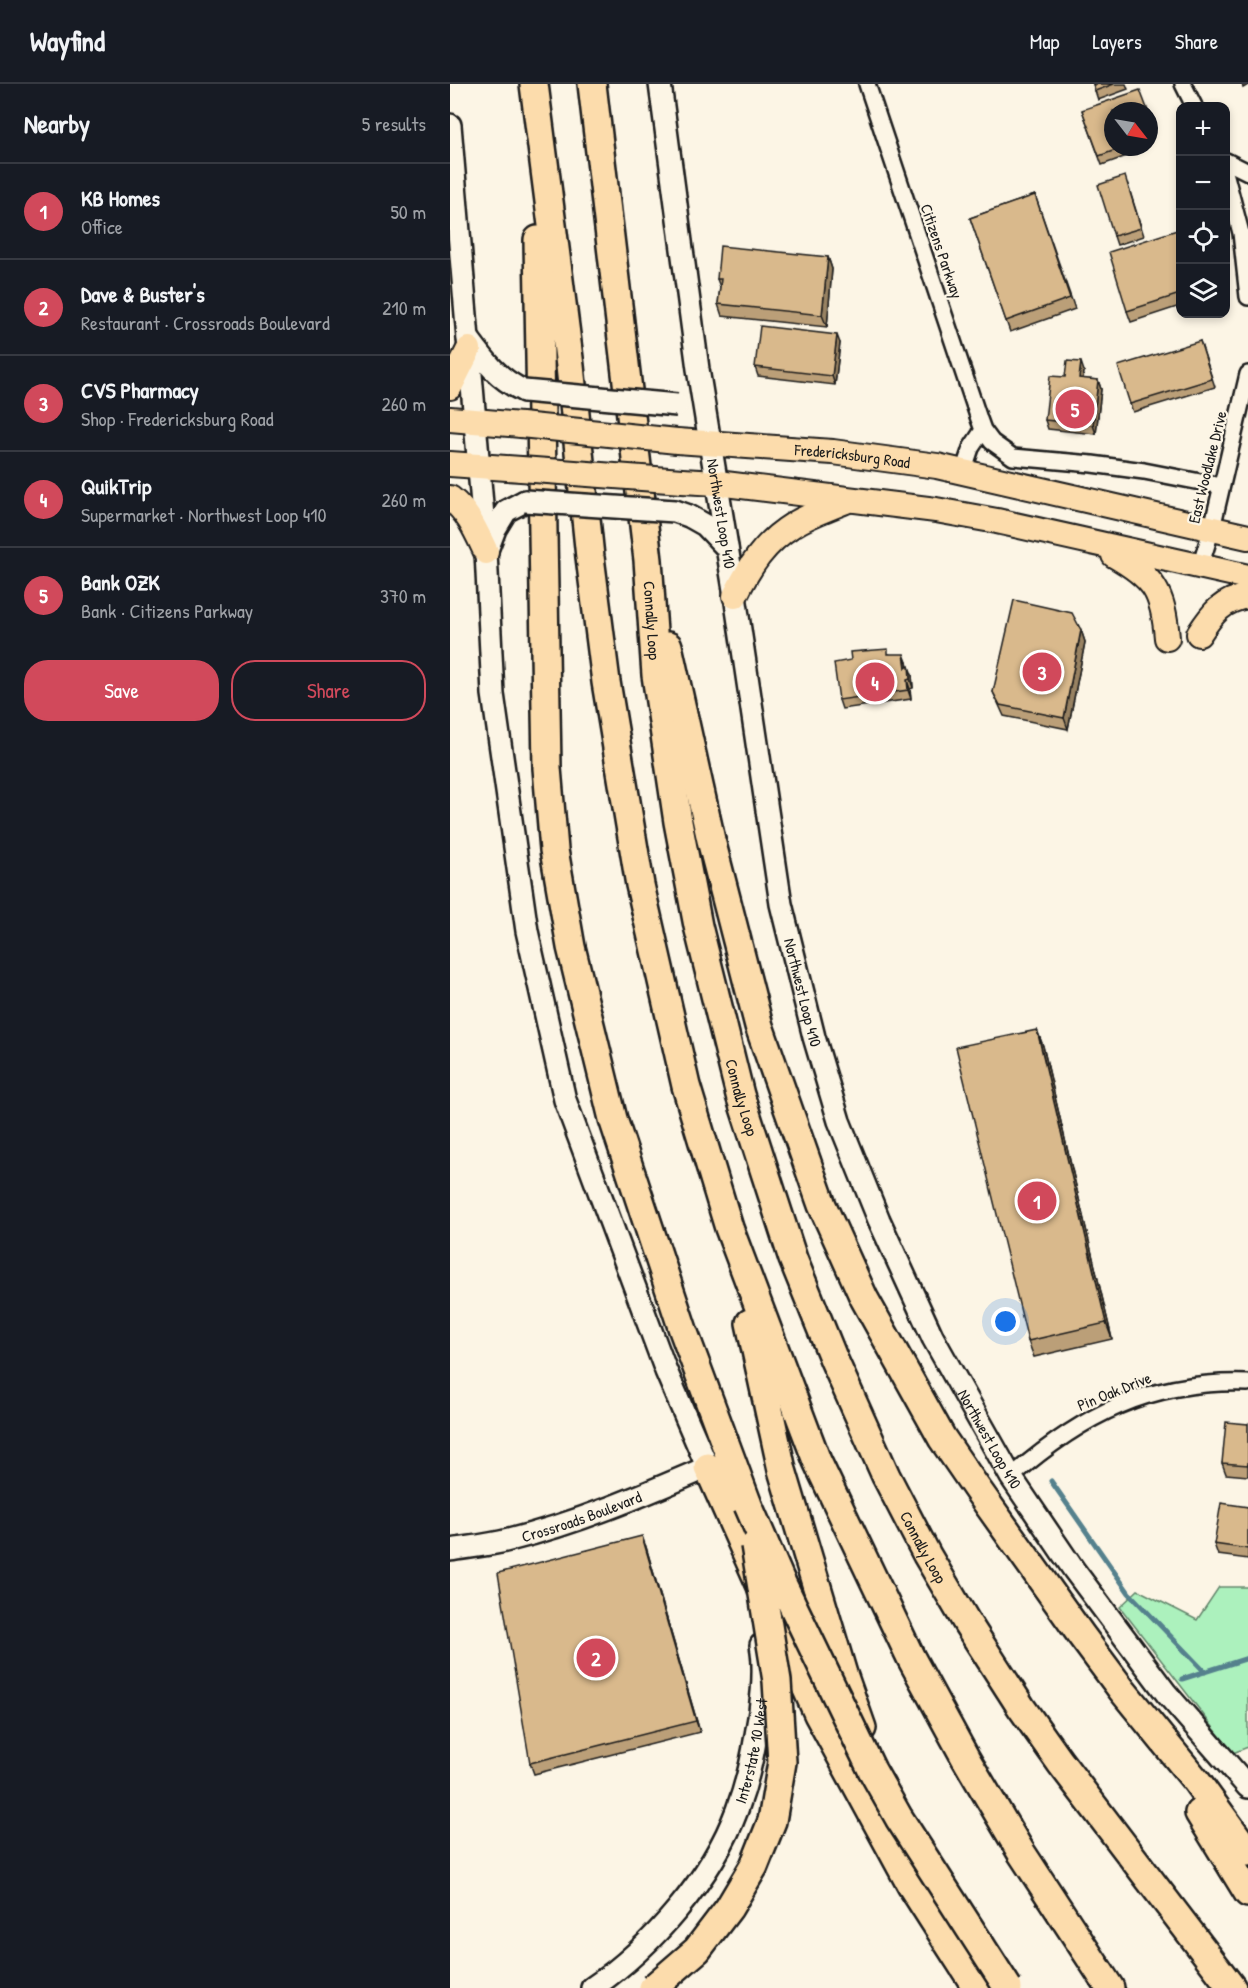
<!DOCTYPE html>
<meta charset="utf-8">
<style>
:root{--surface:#171b24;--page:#20242c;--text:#f1f3f6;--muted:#9ea1a6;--line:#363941;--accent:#d1495b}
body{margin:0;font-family:"Patrick Hand",sans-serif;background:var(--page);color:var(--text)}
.controls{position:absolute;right:18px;top:18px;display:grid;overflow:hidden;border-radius:12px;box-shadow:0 3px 9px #0003}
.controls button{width:54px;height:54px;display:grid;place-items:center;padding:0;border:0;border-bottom:2px solid var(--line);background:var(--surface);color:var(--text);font:30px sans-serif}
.compass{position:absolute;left:654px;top:18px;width:54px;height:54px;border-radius:50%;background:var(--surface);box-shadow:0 3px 9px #0003;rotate:121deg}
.you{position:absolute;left:556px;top:1238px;width:21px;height:21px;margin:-15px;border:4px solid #fff;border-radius:50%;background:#1a73e8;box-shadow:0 0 0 9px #1a73e833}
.badge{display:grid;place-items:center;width:39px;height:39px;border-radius:50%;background:var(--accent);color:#fff;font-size:20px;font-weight:700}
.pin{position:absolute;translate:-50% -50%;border:3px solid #fff;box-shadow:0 2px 6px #0006}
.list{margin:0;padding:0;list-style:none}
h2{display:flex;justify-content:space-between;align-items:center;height:78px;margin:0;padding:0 24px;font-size:26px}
h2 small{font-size:20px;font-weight:400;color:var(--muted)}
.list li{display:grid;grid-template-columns:39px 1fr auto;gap:18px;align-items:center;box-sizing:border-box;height:96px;padding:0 24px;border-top:2px solid var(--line)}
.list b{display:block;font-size:22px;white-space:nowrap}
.list p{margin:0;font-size:20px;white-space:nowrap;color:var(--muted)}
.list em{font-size:20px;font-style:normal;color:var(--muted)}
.actions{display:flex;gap:12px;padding:18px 24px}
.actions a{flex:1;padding:14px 0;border:2px solid var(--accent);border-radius:24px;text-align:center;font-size:21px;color:var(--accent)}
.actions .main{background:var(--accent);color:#fff}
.icon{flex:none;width:33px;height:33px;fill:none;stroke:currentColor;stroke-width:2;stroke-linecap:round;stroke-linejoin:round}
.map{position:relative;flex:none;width:798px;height:1904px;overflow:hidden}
header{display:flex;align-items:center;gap:36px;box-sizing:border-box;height:84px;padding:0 30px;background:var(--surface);border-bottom:2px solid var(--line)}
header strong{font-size:28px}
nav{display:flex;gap:33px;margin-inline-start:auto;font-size:21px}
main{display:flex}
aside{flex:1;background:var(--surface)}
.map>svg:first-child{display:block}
.green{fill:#acf1bd;stroke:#64866c;stroke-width:1.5}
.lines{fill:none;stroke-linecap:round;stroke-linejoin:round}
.stream{stroke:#54818d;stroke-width:5}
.street-casing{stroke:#1c1c1c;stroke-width:20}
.secondary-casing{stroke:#1c1c1c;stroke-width:26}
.primary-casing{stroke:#1c1c1c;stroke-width:28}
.highway-casing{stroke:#1c1c1c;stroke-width:32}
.street{stroke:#fcf5e5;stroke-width:15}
.secondary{stroke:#fcf5e5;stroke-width:21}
.primary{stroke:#fcdcac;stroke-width:24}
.highway{stroke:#fcdcac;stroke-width:27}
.secondary-bridge-casing{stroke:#1c1c1c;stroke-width:26;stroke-linecap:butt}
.primary-bridge-casing{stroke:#1c1c1c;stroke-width:28;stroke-linecap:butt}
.highway-bridge-casing{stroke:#1c1c1c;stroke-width:32;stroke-linecap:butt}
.secondary-bridge{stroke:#fcf5e5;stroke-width:21}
.primary-bridge{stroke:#fcdcac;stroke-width:24}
.highway-bridge{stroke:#fcdcac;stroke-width:27}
.wall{fill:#bb9f78;stroke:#1c1c1c;stroke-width:1.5}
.shaded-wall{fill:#988262;stroke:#1c1c1c;stroke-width:1.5}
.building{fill:#d9b98c;stroke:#1c1c1c;stroke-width:1.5}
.labels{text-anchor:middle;stroke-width:4.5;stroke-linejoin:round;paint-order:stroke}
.street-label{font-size:16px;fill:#1c1c1c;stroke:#fcf5e5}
</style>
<header>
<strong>Wayfind</strong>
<nav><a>Map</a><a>Layers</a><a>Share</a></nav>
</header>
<main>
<aside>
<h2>Nearby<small>5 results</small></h2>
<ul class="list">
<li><span class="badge">1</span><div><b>KB Homes</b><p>Office</p></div><em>50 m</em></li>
<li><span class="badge">2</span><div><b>Dave &amp; Buster's</b><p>Restaurant · Crossroads Boulevard</p></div><em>210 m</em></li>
<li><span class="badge">3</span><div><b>CVS Pharmacy</b><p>Shop · Fredericksburg Road</p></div><em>260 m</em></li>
<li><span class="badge">4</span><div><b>QuikTrip</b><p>Supermarket · Northwest Loop 410</p></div><em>260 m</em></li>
<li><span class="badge">5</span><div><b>Bank OZK</b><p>Bank · Citizens Parkway</p></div><em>370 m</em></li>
</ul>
<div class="actions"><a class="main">Save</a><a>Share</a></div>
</aside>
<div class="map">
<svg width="798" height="1904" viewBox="0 0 798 1904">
<rect width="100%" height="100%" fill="#fcf5e5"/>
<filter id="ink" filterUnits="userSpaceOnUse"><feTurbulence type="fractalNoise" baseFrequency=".0167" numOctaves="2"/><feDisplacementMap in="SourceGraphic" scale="12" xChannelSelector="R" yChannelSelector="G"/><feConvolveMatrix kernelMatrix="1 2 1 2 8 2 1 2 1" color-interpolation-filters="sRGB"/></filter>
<g filter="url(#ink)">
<path class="green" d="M769 1503H798V1663L783 1669 670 1523 688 1506 747 1536Z"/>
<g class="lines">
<path class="stream" d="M601 1397 679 1509 755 1588
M732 1595 798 1574"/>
<defs>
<path id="street" d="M417 0 529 335 533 346 542 358 563 373 642 380 694 387 771 402
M733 0 744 22
M776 77 798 88
M776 92 791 149 798 213
M513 388 521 364 533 346
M750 483 762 444 798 290
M561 1393C633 1330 700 1296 798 1299"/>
<g id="secondary">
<path id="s1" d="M210 0 248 285 285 512 331 820 364 953 389 1037 429 1136 483 1254 561 1393 624 1486 716 1609 798 1703"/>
<path d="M0 41 36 468 43 610 77 847 115 1016 216 1287 263 1396"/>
<path d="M18 254C35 277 47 294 74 307"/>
<path d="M239 432 255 441 277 464"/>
<path d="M37 466 45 445 56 427 75 417"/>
<path id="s2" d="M0 1466C19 1463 40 1461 59 1456 128 1439 193 1411 258 1383"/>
<path id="s3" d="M142 1904C201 1864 262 1794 287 1726 296 1702 302 1677 306 1651 311 1626 316 1587 311 1561"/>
</g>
<g id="primary">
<path d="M0 303 19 265"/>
<path d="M0 335 71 341"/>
<path id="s4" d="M227 357 383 368 487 382 798 453"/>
<path d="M0 380 71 385"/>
<path d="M232 397 267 399 486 426 547 437 798 493"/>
<path d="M0 414C19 429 26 447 36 468"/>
<path d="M664 471C704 494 713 507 717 554"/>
<path d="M285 512C299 483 315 458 343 441 360 430 380 424 398 416"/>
<path d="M749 550C762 530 772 516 798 512"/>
</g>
<g id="highway">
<path d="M84 0 120 282 140 473 156 598 190 801 236 1002 279 1144 367 1377 461 1574 516 1675 571 1768 660 1904"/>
<path id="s5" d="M142 0 198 476 206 591 228 738 248 842 290 1011 343 1175 384 1276 436 1392 477 1471 517 1539 571 1623 610 1678 782 1904"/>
<path d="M88 156 97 684 104 766 121 863 163 1035 233 1246 298 1421"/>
<path d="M218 562 261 756 309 942 372 1121 414 1214 492 1354 527 1405 631 1551 672 1606 747 1698 798 1768"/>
<path d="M300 1239 332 1386 393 1590 412 1644"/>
<path d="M258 1383 368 1630 461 1801 527 1904"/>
<path d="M749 1729 798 1809"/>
</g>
</defs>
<use href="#street" class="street-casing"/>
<use href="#secondary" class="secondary-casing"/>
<use href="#primary" class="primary-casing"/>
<use href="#highway" class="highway-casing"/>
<use href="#street" class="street"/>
<use href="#secondary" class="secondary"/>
<use href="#primary" class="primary"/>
<use href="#highway" class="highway"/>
<defs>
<path id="secondary-bridge" d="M74 307 227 321
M75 417 225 427 239 432"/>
<path id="primary-bridge" d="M71 341 227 357
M71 385 232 397"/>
<path id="highway-bridge" d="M298 1421 330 1495 422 1686 449 1734 558 1904
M203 1904 247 1866 279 1824 304 1782 322 1737 332 1678 327 1597 305 1461"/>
</defs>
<use href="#secondary-bridge" class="secondary-bridge-casing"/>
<use href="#primary-bridge" class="primary-bridge-casing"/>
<use href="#highway-bridge" class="highway-bridge-casing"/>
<use href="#secondary-bridge" class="secondary-bridge"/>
<use href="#primary-bridge" class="primary-bridge"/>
<use href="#highway-bridge" class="highway-bridge"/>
</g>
<path class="wall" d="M643 0H676L678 5 648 16Z
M632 26 663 63H696V65L652 81Z
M699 31 702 38 699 39Z
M678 101 694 152 667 161 664 152Z
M585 111 625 225 560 248 520 134Z
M730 145V222L681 238 677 227Z
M378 173 382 185 377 243 272 232 268 220 270 203 267 195Z
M750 257 765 303 683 328 680 320Z
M390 259 385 301 308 292 305 283Z
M634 287 633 295 648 296 651 305 646 350 598 345 595 336 615 293Z
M631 546 635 558 618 645 554 632 543 608Z
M439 570 457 578 458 583 462 591 463 604 460 605 461 615 392 625 389 616Z
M587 946 593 962 662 1255 584 1273 578 1257Z
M798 1340V1392L776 1390 772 1379Z
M798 1423V1475L768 1471 764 1460Z
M196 1463 250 1648 84 1690 80 1679Z"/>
<path class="shaded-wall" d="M792 0H798V1L793 4Z
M378 173 382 185 377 243 372 231Z
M387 251 390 259 385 301 382 292Z
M631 278 634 287 632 303 629 294Z
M648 296 651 305 646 350 643 341Z
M631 546 635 558 618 645 614 634Z
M454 570 457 578 459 593 456 584Z
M459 582 462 591 463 604 460 595Z
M457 596 460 605 461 615 458 606Z
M587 946 593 962 662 1255 656 1239Z
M192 1452 196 1463 250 1648 246 1637Z"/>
<path class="building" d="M643 0H664L645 7Z
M690 6 698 27H663V63H674L649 72 632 26Z
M675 92 691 144 664 152 648 101Z
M585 111 620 214 556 237 520 134Z
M730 145V210L677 227 659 168Z
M270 162 378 173 372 231 268 220 271 195H267Z
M310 242 387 251 382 292 305 283Z
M750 257 762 295 680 320 668 282Z
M617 277 631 278 629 294 648 296 643 341 595 336 600 292 615 293Z
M564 516 622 529 631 546 614 634 550 621 543 608Z
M438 565V570H454L456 584 459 582 460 595 457 596 458 606 389 616 384 579 401 576 400 568Z
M587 946 656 1239 578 1257 506 963Z
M776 1338 798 1340V1381L772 1379Z
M771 1419 798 1423V1465L764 1460Z
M192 1452 246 1637 80 1679 48 1489Z"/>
</g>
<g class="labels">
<g class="street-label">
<text transform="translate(492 167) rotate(71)" y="6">Citizens Parkway</text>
<text dy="6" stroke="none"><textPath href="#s4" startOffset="176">Fredericksburg Road</textPath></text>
<text transform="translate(757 383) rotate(-76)" y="6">East Woodlake Drive</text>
<text dy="6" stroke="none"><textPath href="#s1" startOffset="434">Northwest Loop 410</textPath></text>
<text dy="6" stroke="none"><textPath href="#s5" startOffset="540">Connally Loop</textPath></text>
<text dy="6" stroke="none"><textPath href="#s1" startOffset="920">Northwest Loop 410</textPath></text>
<text dy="6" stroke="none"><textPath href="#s5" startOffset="1026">Connally Loop</textPath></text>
<text transform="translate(664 1307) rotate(-22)" y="6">Pin Oak Drive</text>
<text dy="6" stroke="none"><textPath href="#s1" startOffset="1406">Northwest Loop 410</textPath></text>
<text dy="6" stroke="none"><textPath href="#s2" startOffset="136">Crossroads Boulevard</textPath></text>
<text dy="6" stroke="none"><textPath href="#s5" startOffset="1512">Connally Loop</textPath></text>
<text dy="6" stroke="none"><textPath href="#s3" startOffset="294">Interstate 10 West</textPath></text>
</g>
</g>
</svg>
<div class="controls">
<button>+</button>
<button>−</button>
<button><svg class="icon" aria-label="locate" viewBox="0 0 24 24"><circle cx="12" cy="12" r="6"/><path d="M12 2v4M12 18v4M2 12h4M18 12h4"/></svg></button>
<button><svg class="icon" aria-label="layers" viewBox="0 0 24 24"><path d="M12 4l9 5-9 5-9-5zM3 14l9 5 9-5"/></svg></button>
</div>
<svg class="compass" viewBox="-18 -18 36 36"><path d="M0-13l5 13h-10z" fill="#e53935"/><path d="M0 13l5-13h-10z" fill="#9ea1a6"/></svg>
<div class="you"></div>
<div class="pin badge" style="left:587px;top:1117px">1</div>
<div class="pin badge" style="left:146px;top:1574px">2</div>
<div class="pin badge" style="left:592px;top:588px">3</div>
<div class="pin badge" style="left:425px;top:598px">4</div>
<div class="pin badge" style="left:625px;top:325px">5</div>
</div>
</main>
